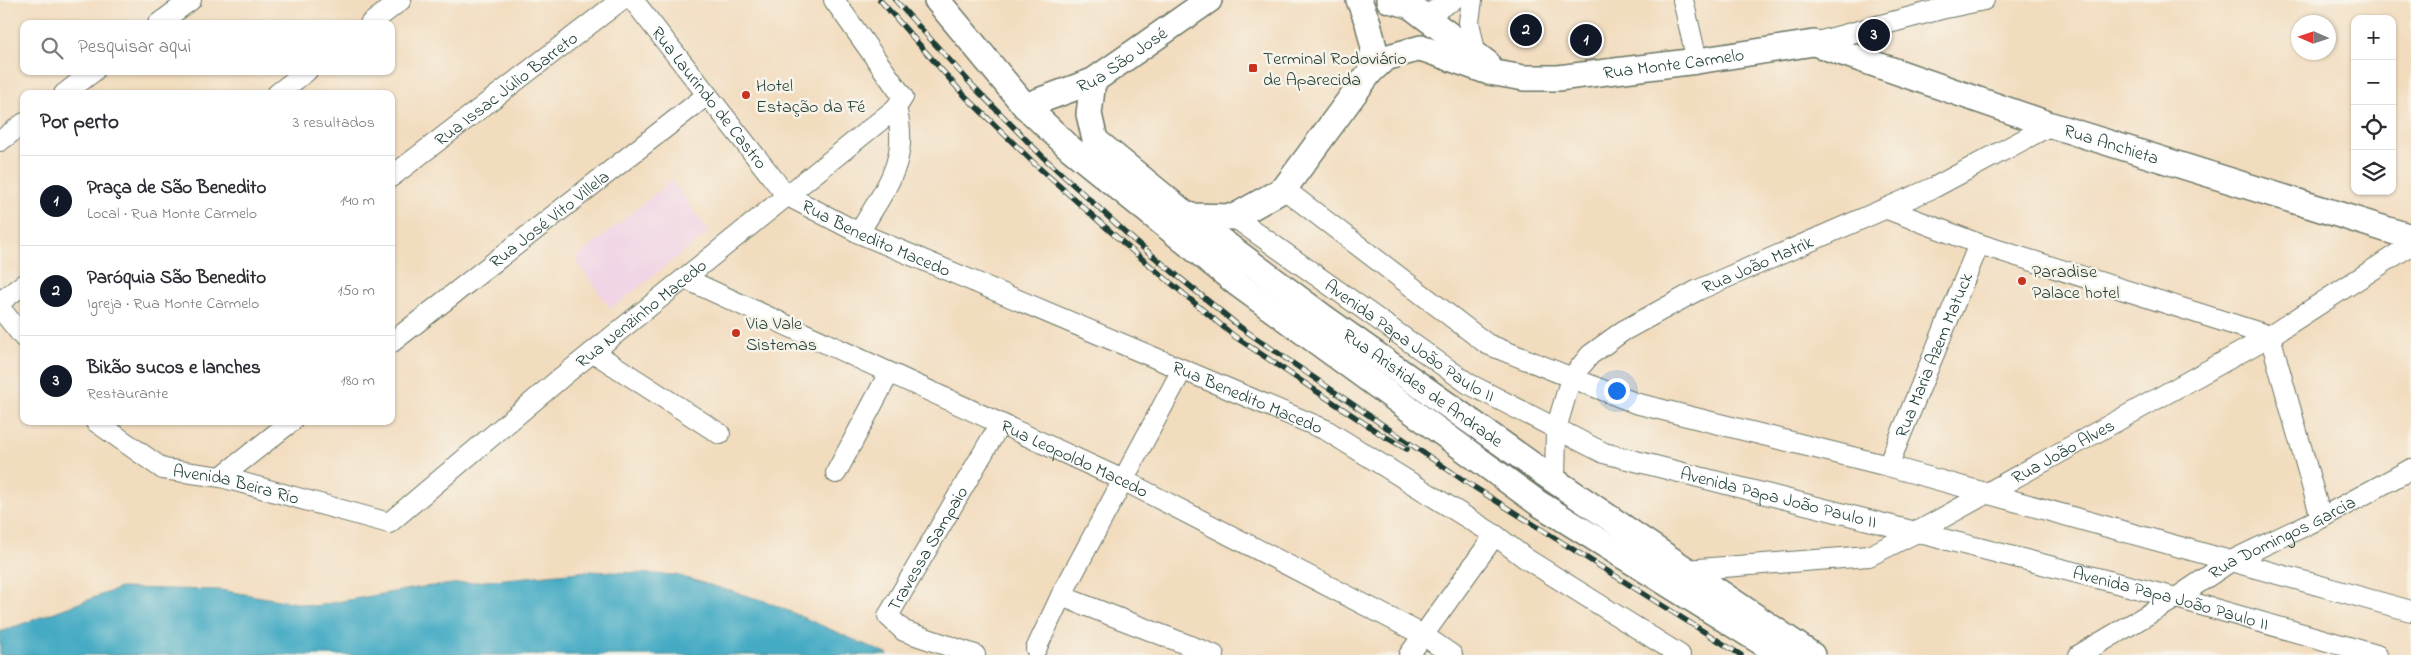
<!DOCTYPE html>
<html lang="pt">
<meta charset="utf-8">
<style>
:root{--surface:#fff;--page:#f7f7f7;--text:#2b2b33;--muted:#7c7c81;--line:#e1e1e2;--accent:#111827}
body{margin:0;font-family:"Indie Flower",sans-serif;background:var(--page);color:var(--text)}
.controls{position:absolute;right:15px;top:15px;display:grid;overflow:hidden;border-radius:10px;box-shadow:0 1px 4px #0004}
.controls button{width:45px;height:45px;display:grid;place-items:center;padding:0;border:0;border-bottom:1px solid var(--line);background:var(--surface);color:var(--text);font:25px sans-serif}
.compass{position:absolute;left:2291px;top:15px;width:45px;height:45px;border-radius:50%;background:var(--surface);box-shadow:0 1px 4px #0004;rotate:273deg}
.you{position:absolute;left:1616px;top:390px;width:18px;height:18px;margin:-12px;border:4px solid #fff;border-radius:50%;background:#1a73e8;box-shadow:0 0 0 8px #1a73e833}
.badge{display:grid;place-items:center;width:32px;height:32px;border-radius:50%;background:var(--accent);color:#fff;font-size:16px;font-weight:700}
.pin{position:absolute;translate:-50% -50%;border:2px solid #fff;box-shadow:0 1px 5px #0006}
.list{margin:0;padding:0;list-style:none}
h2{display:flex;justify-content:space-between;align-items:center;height:65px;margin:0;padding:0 20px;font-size:21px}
h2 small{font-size:16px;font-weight:400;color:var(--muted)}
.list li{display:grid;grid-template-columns:32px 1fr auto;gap:15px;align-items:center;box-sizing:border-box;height:90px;padding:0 20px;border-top:1px solid var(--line)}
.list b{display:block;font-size:19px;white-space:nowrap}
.list p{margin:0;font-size:16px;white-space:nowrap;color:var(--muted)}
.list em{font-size:16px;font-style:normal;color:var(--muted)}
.icon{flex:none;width:28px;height:28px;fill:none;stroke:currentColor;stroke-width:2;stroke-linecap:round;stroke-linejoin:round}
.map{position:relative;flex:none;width:2411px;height:655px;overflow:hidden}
.search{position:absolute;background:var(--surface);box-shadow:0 1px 4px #0004;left:20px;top:20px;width:375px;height:55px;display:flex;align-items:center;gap:12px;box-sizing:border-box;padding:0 18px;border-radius:10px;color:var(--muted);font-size:19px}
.panel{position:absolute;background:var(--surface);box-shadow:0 1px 4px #0004;left:20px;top:90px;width:375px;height:335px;border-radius:10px}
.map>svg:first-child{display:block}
.built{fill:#f0d0e5}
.water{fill:#44abc4;stroke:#32747c}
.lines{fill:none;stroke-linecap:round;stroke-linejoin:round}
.minor-casing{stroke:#697564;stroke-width:22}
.major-casing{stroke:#697564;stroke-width:28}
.minor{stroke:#fff;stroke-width:20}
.major{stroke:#fff;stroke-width:25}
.rail-casing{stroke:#1f3d34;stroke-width:5.5}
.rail{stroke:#f7f3e8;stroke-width:4;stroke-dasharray:11;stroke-linecap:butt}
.poi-dot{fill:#c8321e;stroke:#f7f3e8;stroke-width:2}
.labels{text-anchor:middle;stroke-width:5;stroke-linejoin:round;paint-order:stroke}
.street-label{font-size:18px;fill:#1f3d34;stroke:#f7f3e8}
.poi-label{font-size:18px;fill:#1f3d34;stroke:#f7f3e8;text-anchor:start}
</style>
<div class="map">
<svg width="2411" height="655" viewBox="0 0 2411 655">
<rect width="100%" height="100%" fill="#f7f3e8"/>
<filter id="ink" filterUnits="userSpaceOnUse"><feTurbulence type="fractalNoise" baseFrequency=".02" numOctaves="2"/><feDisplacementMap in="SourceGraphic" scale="10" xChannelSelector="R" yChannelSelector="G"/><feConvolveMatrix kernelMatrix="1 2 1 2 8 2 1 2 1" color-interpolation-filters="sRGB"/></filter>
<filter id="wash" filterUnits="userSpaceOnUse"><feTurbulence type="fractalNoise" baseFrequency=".0096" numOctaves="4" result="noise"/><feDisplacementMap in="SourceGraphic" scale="20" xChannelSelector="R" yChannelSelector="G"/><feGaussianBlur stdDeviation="1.12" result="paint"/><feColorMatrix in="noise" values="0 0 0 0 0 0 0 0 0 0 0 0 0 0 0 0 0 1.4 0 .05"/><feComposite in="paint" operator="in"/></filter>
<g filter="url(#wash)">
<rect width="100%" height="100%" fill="#f2dcbe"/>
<path class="built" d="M672 180 709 232 611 309 575 259Z"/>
<path class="water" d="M589 571 676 575 768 602 889 655H0V632L120 588 221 590 314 606 422 587Z"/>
</g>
<g filter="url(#ink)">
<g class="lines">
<defs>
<g id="minor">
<path id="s1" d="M633 0 786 195 859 233 1326 430 1495 535 1525 558 1680 655"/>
<path d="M834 0 903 97 896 108C911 161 884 189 859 233"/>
<path d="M1472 0 1469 22 1476 56"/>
<path d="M1683 0 1697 61"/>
<path d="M1425 16 1453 0"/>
<path d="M158 24 191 0"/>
<path d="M370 24 401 0"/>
<path d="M1814 43 1941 9 1984 0"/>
<path d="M64 94 94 71"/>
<path d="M277 94 307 71"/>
<path d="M0 141 24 123"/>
<path id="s2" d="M391 177 621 0"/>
<path d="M1284 189 1487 344 1635 403 1888 466 2411 611"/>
<path d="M1887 209 1979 244 2270 336 2321 518"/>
<path id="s3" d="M1234 217 1469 384 1604 453 2176 598 2377 655"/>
<path id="s4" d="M686 279 1123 480 1423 635 1452 655"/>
<path d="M0 302 24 284"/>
<path d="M0 308 24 338"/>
<path id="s5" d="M391 343 707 95"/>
<path d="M593 352 720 434"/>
<path id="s6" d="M95 421 163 469 221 477 389 523 563 376 896 108"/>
<path id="s7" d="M1888 466 1979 244"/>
<path d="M836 473 889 373"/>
<path d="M221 477 292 421"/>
<path id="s8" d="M1555 481 1556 429 1571 378 1590 355 1623 331 1698 290 1935 187 2051 125"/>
<path id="s9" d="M1685 570 1869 556 1917 532 2270 336 2411 245"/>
<path d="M1061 596 1214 655"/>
<path d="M1036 649 1061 596 1182 370"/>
<path id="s10" d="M975 655 904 631 888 616 1000 424"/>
<path d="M1409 655 1495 535"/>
<path id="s11" d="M2079 655 2176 598 2231 561 2321 518 2411 469"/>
</g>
<g id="major">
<path d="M937 0 1025 106 1071 149 1239 285 1538 503 1782 655"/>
<path d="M1389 0 1409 5 1487 63"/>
<path id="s12" d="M1370 72 1385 58 1421 48 1489 72 1524 78H1558L1697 61 1814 43 2051 125 2411 237"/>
<path id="s13" d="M1093 81 1089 114 1095 140 1184 213 1326 319 1555 481 1812 655"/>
<path id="s14" d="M1025 106 1093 81 1209 0"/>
<path d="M1184 213 1191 216 1234 217 1284 189 1370 72 1374 48 1368 23 1359 0"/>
</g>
</defs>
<use href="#minor" class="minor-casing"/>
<use href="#major" class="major-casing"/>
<use href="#minor" class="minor"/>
<use href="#major" class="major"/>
<defs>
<path id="rail" d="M880 0 962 93 1037 166 1129 248 1234 336 1382 435 1407 449
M895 0 973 86 1044 158 1136 242 1240 327 1466 482 1741 655"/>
</defs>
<use href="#rail" class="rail-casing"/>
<use href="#rail" class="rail"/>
</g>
</g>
<g class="poi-dot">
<rect x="1248" y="63" width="10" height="10" rx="2.5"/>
<circle cx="746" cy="95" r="5"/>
<circle cx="2022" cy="281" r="5"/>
<circle cx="736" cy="333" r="5"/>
</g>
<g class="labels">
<g class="street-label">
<text dy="6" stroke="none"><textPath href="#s14" startOffset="108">Rua São José</textPath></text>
<text dy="6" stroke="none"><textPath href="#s12" startOffset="316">Rua Monte Carmelo</textPath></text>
<text dy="6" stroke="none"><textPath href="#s2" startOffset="145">Rua Issac Júlio Barreto</textPath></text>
<text dy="6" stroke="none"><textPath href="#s1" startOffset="124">Rua Laurindo de Castro</textPath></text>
<text dy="6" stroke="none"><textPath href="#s12" startOffset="772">Rua Anchieta</textPath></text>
<text dy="6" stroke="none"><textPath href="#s5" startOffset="201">Rua José Vito Villela</textPath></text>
<text dy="6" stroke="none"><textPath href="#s1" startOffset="348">Rua Benedito Macedo</textPath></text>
<text dy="6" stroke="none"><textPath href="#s8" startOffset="326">Rua João Matrik</textPath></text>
<text dy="6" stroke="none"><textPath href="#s6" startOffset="644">Rua Nenzinho Macedo</textPath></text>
<text dy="6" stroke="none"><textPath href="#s3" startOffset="215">Avenida Papa João Paulo II</textPath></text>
<text dy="6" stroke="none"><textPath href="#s7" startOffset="120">Rua Maria Azem Matuck</textPath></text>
<text dy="6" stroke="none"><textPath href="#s13" startOffset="471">Rua Aristides de Andrade</textPath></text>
<text dy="6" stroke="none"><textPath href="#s1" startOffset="752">Rua Benedito Macedo</textPath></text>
<text dy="6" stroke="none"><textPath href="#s9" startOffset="405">Rua João Alves</textPath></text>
<text dy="6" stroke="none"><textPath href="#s4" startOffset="428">Rua Leopoldo Macedo</textPath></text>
<text dy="6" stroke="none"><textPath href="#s6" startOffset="158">Avenida Beira Rio</textPath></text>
<text dy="6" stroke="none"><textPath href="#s3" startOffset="620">Avenida Papa João Paulo II</textPath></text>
<text dy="6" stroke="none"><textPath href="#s11" startOffset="235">Rua Domingos Garcia</textPath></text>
<text dy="6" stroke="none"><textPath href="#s10" startOffset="175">Travessa Sampaio</textPath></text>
<text dy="6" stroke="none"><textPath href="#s3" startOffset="1025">Avenida Papa João Paulo II</textPath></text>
</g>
<g class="poi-label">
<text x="1263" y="64">Terminal Rodoviário<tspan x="1263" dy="21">de Aparecida</tspan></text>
<text x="756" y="91">Hotel<tspan x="756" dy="21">Estação da Fé</tspan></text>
<text x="2032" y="277">Paradise<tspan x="2032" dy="21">Palace hotel</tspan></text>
<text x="746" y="329">Via Vale<tspan x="746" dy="21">Sistemas</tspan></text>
</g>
</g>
</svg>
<div class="controls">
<button>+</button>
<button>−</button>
<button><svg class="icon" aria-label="locate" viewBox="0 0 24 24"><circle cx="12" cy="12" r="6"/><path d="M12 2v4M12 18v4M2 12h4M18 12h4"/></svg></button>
<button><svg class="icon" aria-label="layers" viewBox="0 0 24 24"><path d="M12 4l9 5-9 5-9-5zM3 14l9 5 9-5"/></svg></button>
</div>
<svg class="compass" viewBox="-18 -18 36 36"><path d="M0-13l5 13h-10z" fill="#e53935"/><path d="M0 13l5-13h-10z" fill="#7c7c81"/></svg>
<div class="you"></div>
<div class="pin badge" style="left:1586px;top:40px">1</div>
<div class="pin badge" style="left:1526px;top:30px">2</div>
<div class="pin badge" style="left:1874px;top:35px">3</div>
<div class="search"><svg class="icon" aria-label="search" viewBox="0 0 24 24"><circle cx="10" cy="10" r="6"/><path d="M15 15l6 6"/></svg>Pesquisar aqui</div>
<section class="panel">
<h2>Por perto<small>3 resultados</small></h2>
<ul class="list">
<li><span class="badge">1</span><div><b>Praça de São Benedito</b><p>Local · Rua Monte Carmelo</p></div><em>140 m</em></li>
<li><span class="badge">2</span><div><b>Paróquia São Benedito</b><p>Igreja · Rua Monte Carmelo</p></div><em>150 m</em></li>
<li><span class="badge">3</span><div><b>Bikão sucos e lanches</b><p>Restaurante</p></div><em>180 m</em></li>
</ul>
</section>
</div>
